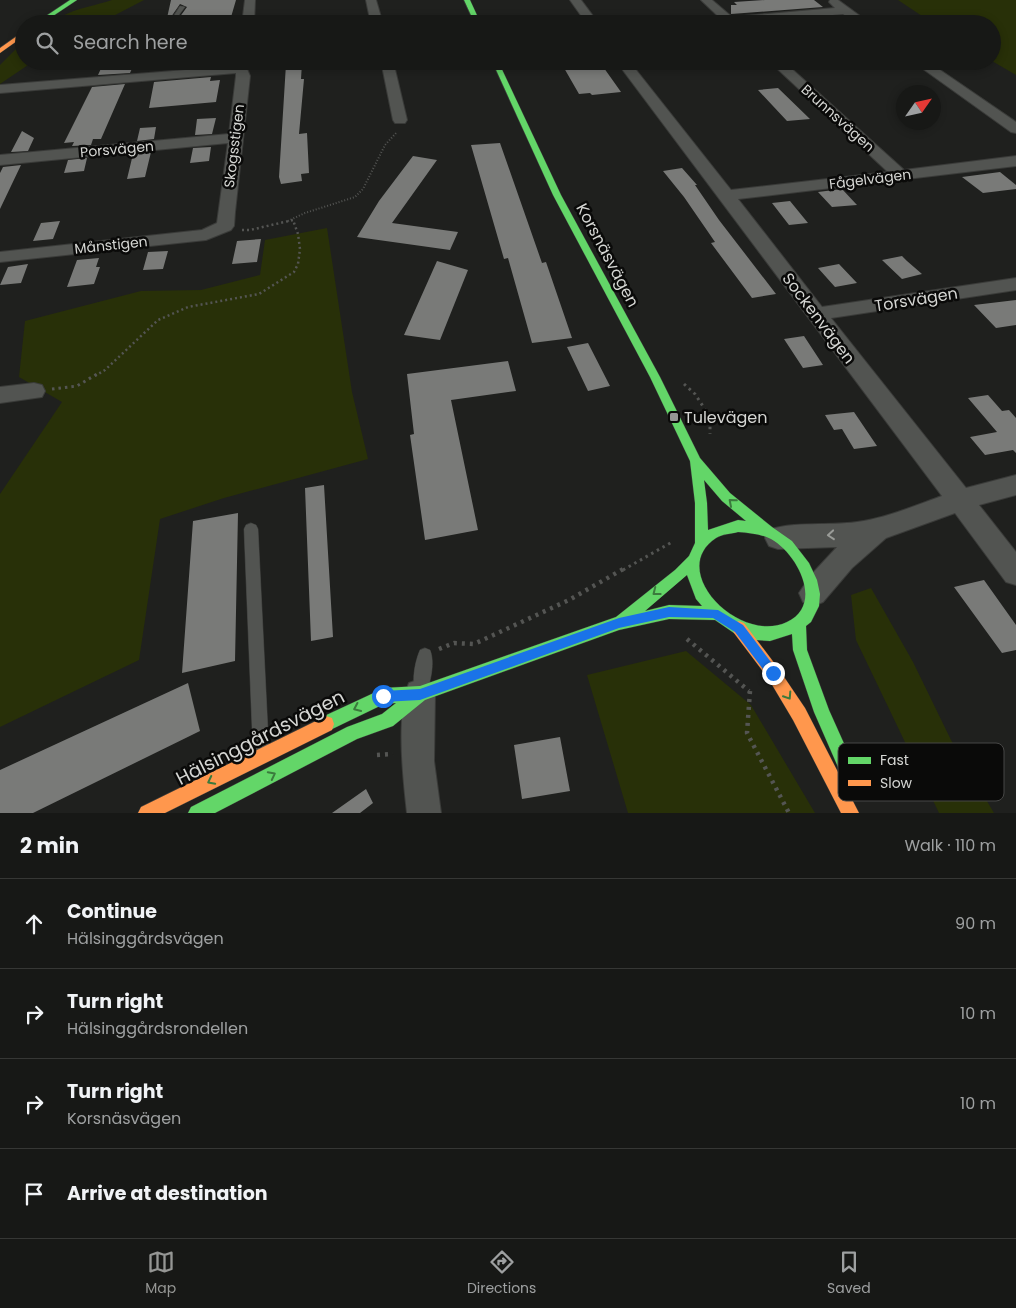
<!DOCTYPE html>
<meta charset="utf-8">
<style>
:root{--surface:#171816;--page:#242523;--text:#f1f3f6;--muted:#9ea0a1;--line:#363735;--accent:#959694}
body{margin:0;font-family:Poppins,sans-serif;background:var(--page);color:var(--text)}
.compass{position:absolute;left:896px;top:85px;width:45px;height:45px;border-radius:50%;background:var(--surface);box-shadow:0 2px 8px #0003;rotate:56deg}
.stop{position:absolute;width:15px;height:15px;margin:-11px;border:4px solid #1a73e8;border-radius:50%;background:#fff}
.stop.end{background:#1a73e8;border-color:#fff;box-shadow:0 1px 5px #0008}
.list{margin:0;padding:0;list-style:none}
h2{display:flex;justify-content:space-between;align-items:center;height:65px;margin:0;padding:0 20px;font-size:21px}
h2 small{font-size:16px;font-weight:400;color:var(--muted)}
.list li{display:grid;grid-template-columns:32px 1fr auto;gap:15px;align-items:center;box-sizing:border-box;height:90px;padding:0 20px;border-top:1px solid var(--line)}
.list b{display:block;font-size:19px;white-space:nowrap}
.list p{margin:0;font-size:16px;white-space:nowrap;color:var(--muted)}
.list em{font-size:16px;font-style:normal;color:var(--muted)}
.icon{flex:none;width:28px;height:28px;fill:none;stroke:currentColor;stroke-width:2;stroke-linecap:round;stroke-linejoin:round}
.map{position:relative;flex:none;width:1016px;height:813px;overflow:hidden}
.search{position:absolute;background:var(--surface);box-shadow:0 2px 8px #0003;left:15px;right:15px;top:15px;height:55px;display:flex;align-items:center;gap:12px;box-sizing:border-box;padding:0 18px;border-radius:28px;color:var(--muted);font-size:19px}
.sheet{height:425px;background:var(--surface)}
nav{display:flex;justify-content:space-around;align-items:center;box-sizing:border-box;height:70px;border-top:1px solid var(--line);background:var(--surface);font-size:14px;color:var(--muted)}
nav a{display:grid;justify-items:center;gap:2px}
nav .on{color:var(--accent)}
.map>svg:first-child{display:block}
.green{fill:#283008}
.building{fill:#797a78}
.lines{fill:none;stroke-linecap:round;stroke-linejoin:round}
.lane-casing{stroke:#3a3b39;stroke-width:1}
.street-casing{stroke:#3a3b39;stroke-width:2}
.fast-casing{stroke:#3a3b39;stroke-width:1}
.slow-casing{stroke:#3a3b39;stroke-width:1}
.path-far3{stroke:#545553;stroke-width:2;stroke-dasharray:1 2;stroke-linecap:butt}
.path-far2{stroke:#545553;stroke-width:2.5;stroke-dasharray:2 3;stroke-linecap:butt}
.path-far1{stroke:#545553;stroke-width:3;stroke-dasharray:2.5 4;stroke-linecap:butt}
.path{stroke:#545553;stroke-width:4.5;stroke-dasharray:3 5;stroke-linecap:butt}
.lane{fill:#525451;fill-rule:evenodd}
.street{fill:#525451;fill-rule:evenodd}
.fast{fill:#63d668;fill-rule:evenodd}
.slow{fill:#ff974d;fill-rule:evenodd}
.oneway{stroke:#3b7a3d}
.oneway2{stroke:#9a9c98}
.route{fill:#1a73e8}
.poi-dot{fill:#959694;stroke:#0a0a09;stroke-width:2}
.labels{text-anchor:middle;stroke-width:5;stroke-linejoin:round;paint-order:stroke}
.far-street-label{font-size:14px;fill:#d5d6d3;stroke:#0a0a09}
.street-label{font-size:16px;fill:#d5d6d3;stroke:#0a0a09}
.poi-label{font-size:16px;fill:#d5d6d3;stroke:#0a0a09;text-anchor:start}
.near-street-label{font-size:19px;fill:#d5d6d3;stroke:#0a0a09}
.key{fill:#0a0a09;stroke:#474746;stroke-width:1}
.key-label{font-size:14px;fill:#d5d6d3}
</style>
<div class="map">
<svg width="1016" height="813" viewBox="0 0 1016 813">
<rect width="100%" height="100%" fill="#1f201e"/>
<path class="green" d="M112 0H144L98 24H49C72 8 87 8 112 0Z
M898 0H1016V75L992 61V24H934Z
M24 41V61H34L0 84V65Z
M327 228 352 392 368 459 224 498 160 519 139 660 0 727V494L62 402 19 377 25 321 141 291 201 290 260 275 265 240Z
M871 588 913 662 951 740 994 813H939L856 640 851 595Z
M686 651 751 705 815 813H628L587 675Z"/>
<path class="building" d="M171 0H236L229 24H183L179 18 187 7 180 4 171 17 167 18Z
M765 0H814L823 7 731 14V5H737L734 2Z
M836 17 845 24H761Z
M158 61H201L200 67 157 70Z
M560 61H599L621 92 592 95 590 93 579 94Z
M135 62 130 73 98 75 103 64Z
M302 63 301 79H304L299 134 307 133 309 173 301 174 302 181 281 184 279 177 286 64Z
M211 77 210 81 220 80 216 102 149 108 154 82Z
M125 84 101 139H93L91 145 72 146 74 142 64 143 92 87Z
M778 88 810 119 787 121 758 90Z
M216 118 212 134 195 135 197 119Z
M156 127 154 139 137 141 140 128Z
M22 131 34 138 28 151 11 152Z
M500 143 542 263 546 262 572 338 532 343 508 258 504 259 471 145Z
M211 147 209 161 190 163 193 148Z
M151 152 145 177 127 179 133 154Z
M413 156 437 160 392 223 458 232 450 250 357 237 379 201Z
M87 158 84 171 64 173 68 160Z
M21 165 0 209V173L3 167Z
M682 168 697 185H695L719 220 776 294 752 298 711 243 715 242 684 197 663 171Z
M1000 172 1016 185V189L983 193 962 177Z
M842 189 857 205 832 207 818 192Z
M790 201 808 223 789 225 772 203Z
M60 221 53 239 33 241 41 223Z
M261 239 257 262 232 264 237 241Z
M168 251 163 269 143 270 148 252Z
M902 256 907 261 922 274 902 279 882 260Z
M99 258 96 267H100L94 284 67 287 77 260Z
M437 261 468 270 440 340 404 335Z
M28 264 21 283 0 285 8 267Z
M839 264 857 283 835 287 818 268Z
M1016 300V325L996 328 974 305Z
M804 336 823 365 803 368 784 339Z
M588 343 610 386 588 391 567 347Z
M508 361 516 391 451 400 478 530 425 540 410 435 414 434 407 374Z
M988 395 1002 411 1009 410 1016 418V453L1013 450 985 455 970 437 997 432 968 398Z
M854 412 877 446 854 449 842 429 834 430 825 415Z
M324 485 333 637 311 641 305 488Z
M238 513 235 661 182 673 193 521Z
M984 580 1016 625V650L1002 653 954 587Z
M188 683 200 731 33 813H0V770Z
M560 737 570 791 522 799 514 745Z
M366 789 373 803 360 813H332Z"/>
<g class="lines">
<defs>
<path id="lane" d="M180 6 185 7 173 23H169Z
M251 523 256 525 258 529 269 752 267 758 261 760 255 758 253 752 244 529 246 525Z
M425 648 430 650C435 661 431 682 426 692L421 695 416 692C411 682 415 661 420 650Z"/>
<path id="street" d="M245 0H255L254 24H242Z
M366 0H376L383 24H371Z
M570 0H581L599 24H587Z
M701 0H712L732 17 835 8 829 2 830 0H838L871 24H857L843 14 739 24H686L692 21 720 18Z
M174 18 178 19 181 24H157L159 22Z
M477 20 481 21 482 24H458L464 21Z
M236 61H248L247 69 250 76 235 212 234 226 231 230 206 240 0 262V252L202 230 217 223 228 143 0 165V155L229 134 236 76V73L0 93V85L235 66Z
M381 61H393L407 120 405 123H395L393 120Z
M616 61H629L731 190 888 172 769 61H783L904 170 1016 156V166L738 199 822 307 1016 278V290L831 318 966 488 1016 475V495L979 505 1016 552V585L1006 582 955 513 886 538 852 568 823 602 813 606 803 602 799 593 811 575 837 547 778 549 769 546 765 538 769 530C793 521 830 526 857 522 886 518 914 506 942 496Z
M912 61H927L1016 122V133L1011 132Z
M34 383 42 385 45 391 42 397 0 403V387Z
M420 679 431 683 435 694 434 761 441 813H407C403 778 396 715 409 683Z"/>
<path id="fast" d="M70 0H77L41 24H34Z
M464 0H470L481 24H475Z
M492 61H498L561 195 660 377 700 458 730 493 772 527 792 541 809 563 817 580 820 594 819 606 811 622 806 626 807 650 829 710 859 777 857 783 851 785 845 783 814 712 793 650 792 634 770 641 755 640 734 633 715 620 669 619 619 630 425 700 393 726 357 739 215 813H188L191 807 347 727 382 714 396 703 384 704 326 732 320 730 318 724 320 718 378 691 383 688 420 686 616 617 675 570 689 556 695 543V503L690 461 650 377 553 195ZM704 480 722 501 746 521 738 520 708 530 707 503ZM738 532C750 533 761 534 771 539 798 554 824 605 787 622 740 645 666 571 716 538 722 534 731 534 738 532ZM687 575 696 599 702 606 669 605 645 611Z"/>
<path id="slow" d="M24 31V36L0 53V48Z
M739 621 744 623 778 668 805 708 859 813H841L793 720 768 678 734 633 732 628 734 623Z
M326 716 332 718 334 724 332 730 165 813H138L141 807Z"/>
</defs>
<use href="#lane" class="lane-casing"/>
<use href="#street" class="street-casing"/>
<use href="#fast" class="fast-casing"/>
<use href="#slow" class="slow-casing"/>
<path class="path-far3" d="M288 221 305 213 355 197 363 189 385 145 397 132"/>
<path class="path-far2" d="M242 230H250L293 220
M95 376 105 370 158 320 188 307 259 294 294 272 298 264 300 249 298 234 293 220"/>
<path class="path-far1" d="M684 384 695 394 710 417V434
M52 389 77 386 97 374
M623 570 672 542"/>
<path class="path" d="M687 639 749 691
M439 649 454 643 474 644 569 600 625 568
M750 691 747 733 789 813
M377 755 393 754"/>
<use href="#lane" class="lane"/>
<use href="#street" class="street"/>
<use href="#fast" class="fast"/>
<use href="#slow" class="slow"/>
</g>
<defs><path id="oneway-chevron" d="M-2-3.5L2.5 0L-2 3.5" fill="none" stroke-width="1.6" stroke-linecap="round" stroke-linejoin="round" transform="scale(1.25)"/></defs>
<g class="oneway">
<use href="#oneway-chevron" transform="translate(732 502) rotate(-139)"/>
<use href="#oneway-chevron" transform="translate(656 592) rotate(142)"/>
<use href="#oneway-chevron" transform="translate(788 696) rotate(57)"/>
<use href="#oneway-chevron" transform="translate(357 708) rotate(155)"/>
<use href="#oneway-chevron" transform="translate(272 775) rotate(-27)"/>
<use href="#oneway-chevron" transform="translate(211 781) rotate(153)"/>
</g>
<use class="oneway2" href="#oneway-chevron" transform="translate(831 535) rotate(175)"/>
<path class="route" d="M669 607 718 610 743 625 777 670 779 673 777 677 773 679 769 677 735 632 713 618 669 617 619 628 420 700 383 702 379 700 378 696 379 693 383 691 420 689 619 618Z"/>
<rect class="poi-dot" x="669" y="412" width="10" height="10" rx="2.5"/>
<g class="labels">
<g class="far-street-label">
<text transform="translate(838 118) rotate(42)" y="5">Brunnsvägen</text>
<text transform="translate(234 146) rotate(-83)" y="5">Skogsstigen</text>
<text transform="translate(117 149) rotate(-5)" y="5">Porsvägen</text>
<text transform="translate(870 179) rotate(-7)" y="5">Fågelvägen</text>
<text transform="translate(111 245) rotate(-6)" y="5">Månstigen</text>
</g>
<g class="street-label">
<text transform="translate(608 255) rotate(62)" y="6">Korsnäsvägen</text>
<text transform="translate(916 299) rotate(-9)" y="6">Torsvägen</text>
<text transform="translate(819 318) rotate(53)" y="6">Sockenvägen</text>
</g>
<g class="poi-label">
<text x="684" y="423">Tulevägen</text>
</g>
<g class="near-street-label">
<text transform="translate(260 737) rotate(-27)" y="7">Hälsinggårdsvägen</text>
</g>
</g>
<rect x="838" y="743" width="166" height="58" rx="8" class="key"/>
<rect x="848" y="757" width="23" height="7" fill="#63d668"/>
<rect x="848" y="780" width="23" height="6" fill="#ff974d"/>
<g class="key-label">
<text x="880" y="765">Fast</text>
<text x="880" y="788">Slow</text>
</g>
</svg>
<svg class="compass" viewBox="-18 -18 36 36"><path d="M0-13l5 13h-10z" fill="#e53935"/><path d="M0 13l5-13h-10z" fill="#9ea0a1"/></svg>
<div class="stop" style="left:383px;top:696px"></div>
<div class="stop end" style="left:773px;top:673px"></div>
<div class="search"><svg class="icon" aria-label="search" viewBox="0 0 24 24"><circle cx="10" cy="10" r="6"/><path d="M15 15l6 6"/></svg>Search here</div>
</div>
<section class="sheet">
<h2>2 min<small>Walk · 110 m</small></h2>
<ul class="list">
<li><svg class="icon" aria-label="ahead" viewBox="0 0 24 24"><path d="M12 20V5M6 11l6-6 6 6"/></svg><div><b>Continue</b><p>Hälsinggårdsvägen</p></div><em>90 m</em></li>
<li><svg class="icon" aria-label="right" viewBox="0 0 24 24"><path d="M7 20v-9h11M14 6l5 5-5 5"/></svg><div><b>Turn right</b><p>Hälsinggårdsrondellen</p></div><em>10 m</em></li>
<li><svg class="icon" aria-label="right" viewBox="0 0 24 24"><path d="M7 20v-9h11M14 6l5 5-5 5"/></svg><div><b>Turn right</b><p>Korsnäsvägen</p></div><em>10 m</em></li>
<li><svg class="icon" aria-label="arrive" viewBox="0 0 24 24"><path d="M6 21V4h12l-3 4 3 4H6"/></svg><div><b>Arrive at destination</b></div></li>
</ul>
</section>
<nav>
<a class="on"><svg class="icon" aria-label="map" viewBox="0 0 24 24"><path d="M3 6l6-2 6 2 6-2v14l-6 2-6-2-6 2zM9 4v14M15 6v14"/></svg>Map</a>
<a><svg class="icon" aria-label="directions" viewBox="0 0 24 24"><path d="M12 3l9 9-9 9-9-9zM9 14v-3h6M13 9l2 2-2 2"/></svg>Directions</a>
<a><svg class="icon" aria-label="saved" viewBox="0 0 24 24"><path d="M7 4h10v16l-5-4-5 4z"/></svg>Saved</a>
</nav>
